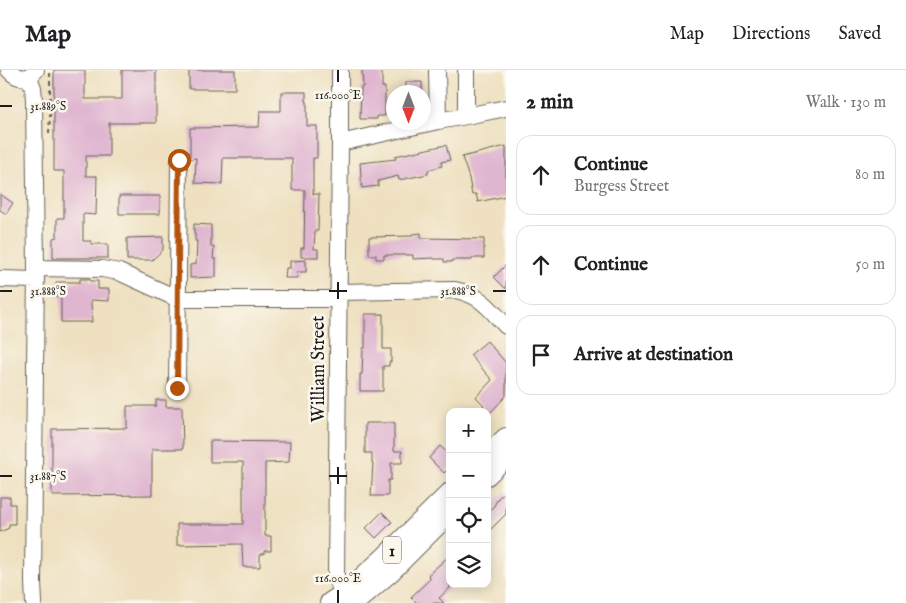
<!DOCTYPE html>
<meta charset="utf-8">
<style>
:root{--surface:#fff;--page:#f6f6f6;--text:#202124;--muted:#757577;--line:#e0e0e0}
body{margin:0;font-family:"IM FELL English",serif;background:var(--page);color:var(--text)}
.controls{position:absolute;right:15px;bottom:15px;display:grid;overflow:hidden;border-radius:10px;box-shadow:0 2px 12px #0003}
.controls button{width:45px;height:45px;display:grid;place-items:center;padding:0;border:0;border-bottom:1px solid var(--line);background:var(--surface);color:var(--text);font:25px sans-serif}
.compass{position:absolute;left:386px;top:15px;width:45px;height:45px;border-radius:50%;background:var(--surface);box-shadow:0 2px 12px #0003;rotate:180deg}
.stop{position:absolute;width:15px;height:15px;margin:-11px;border:4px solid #b45309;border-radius:50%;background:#fff}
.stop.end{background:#b45309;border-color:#fff;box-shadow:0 1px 5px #0008}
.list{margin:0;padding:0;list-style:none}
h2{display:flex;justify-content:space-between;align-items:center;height:65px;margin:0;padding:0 20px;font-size:21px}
h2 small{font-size:16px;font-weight:400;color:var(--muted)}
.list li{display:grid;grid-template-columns:32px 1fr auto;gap:15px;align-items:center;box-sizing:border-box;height:80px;margin:0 10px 10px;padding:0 10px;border:1px solid var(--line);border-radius:15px}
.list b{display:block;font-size:19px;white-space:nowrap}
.list p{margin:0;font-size:16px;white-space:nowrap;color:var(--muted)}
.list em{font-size:16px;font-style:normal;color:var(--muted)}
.icon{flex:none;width:28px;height:28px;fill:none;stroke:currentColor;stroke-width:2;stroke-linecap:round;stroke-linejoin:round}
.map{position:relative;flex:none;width:506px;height:533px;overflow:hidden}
header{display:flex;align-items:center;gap:30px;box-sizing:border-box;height:70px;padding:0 25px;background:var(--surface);border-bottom:1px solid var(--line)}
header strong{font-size:24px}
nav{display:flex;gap:28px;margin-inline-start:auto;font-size:18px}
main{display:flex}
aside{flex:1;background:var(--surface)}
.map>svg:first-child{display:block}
.building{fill:#dfb5d0}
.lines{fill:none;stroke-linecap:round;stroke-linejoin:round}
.minor-casing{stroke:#666155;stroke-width:18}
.major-casing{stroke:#666155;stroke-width:22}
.path{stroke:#666155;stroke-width:2;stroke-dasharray:4 4;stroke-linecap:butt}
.minor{stroke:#fff;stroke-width:16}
.major{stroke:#fff;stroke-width:20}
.route{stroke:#b45309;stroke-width:6}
.ticks{fill:none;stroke:#1c1c1c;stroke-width:2}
.labels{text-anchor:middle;stroke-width:5;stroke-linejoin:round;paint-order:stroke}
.shield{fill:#fbf7ec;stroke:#5f5e5a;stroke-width:1}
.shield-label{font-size:16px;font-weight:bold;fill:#1c1c1c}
.street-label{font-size:18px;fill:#1c1c1c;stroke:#fbf7ec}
.ticks-label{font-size:12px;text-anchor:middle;fill:#1c1c1c;stroke:#fbf7ec;stroke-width:5;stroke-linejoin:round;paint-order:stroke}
</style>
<header>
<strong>Map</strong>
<nav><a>Map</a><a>Directions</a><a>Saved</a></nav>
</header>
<main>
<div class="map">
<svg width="506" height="533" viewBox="0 0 506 533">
<rect width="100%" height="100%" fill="#fbf7ec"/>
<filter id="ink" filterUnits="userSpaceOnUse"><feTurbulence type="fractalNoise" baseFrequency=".02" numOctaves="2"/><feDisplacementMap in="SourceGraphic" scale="10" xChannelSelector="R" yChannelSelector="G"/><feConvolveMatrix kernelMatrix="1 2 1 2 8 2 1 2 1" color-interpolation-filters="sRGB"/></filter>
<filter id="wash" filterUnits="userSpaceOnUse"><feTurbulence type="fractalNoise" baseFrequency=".0096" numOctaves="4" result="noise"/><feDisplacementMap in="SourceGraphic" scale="20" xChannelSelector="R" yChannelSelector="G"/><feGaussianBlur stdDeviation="1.12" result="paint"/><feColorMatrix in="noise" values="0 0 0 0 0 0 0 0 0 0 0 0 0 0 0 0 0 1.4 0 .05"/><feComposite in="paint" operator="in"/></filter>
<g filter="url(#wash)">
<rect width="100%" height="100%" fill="#eee0c0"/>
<g id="blocks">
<path class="building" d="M54 0H85V29H122V0H156V53H109V86H86V106H97L96 145 83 144V171H91V174H108V188H53V168L57 167V148H64V101H54Z
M189 0H235V19H189Z
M362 0H382V17H385V46H377V49H360L361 17H363Z
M406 12H422V22H406Z
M281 22H306V31H307V56H317V88H313V124H319L318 161H315L314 179H318V187H301V178H304L305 120H292V88H223L222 114 195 113 196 88 190 89V58L259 57 260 41H281Z
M446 75 450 90 441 92 442 96 428 100V104L399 110 398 106 378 111V116L362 118 360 93 396 89 395 86Z
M506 76V126L478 132 476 124 472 125 469 108 462 87Z
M0 124 13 133 6 144 0 140Z
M119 126H160V144H119Z
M194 154 211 155V177H214L213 189H216V207L190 208V195L196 194 197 171H195V164H194Z
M421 163V168L484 169V188H472V190H452V192H444V189H434V188L413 189V185H384V189H376V185H369V167L412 166V164Z
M163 167V180L152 190H127V168Z
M306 190V202H297L298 208H285L286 198H290V191Z
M506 195V219L494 207Z
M80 209H90V211H98V219H109V231L91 230 92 252H61V226H56V212H80Z
M365 244H383V279H391V292H389V296H383V321H360V304H362L363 278H365Z
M487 271 506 293V326L491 342H477L484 335 476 327 492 310 470 285Z
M156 330H166V337H182L183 379H152V425L52 426V359L127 358V336H156Z
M365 353H394V381H402V393H391V410H388V426H371L373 393H372V383H365Z
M210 371 290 372 289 392 265 393V466H271V481H264V484H260V497H243L242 474 177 475V454H243V392H210Z
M440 376 450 385V397L444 403 429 388Z
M506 421V444L487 463V442L494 436 498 428Z
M0 427H10V434H15V454H9V458L0 462Z
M382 442 392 452 376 468 366 458Z
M450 485V518L439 528 444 533H417L411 527 431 508 428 505Z"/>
</g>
</g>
<g filter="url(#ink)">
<use href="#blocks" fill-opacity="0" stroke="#666155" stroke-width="1"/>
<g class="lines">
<defs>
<path id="minor" d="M9 0C18 10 28 10 36 0
M340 0V73L336 507 339 515 352 531
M437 0 438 51
M466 0V46
M29 7 33 18 34 29 36 198 33 512 34 533
M340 73 438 51 466 46 506 38
M36 198 102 199 119 202 178 229H338
M0 209 36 210
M338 222 455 220C481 225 489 238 506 256
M177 318 179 90"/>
<path id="major" d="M487 386 506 368
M487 405 506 386
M330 533 345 523 381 491 450 423
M354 533 390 502 450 442"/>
</defs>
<use href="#minor" class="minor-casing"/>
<use href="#major" class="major-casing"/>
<path class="path" d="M49 63 50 45V2"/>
<use href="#minor" class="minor"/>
<use href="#major" class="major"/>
</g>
</g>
<g class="lines" filter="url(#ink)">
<path class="route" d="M177 318 179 90"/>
</g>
<path class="ticks" d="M338 0V12M0 36H12M338 212V229M0 221H12M329 221H347M493 221H506M338 397V414M0 406H12M329 406H347M338 520V533"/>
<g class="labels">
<rect class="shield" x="383" y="466.5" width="18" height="27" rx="4"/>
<g class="shield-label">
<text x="392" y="486">1</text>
</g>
<g class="street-label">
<text transform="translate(318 299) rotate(-90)" y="6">William Street</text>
</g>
</g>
<g class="ticks-label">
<text x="338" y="29">116.000°E</text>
<text x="48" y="40">31.889°S</text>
<text x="458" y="225">31.888°S</text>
<text x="48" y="225">31.888°S</text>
<text x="48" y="410">31.887°S</text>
<text x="338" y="512">116.000°E</text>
</g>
</svg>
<div class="controls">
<button>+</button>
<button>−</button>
<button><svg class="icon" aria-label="locate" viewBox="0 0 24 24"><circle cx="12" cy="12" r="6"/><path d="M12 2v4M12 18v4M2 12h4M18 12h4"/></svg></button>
<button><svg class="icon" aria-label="layers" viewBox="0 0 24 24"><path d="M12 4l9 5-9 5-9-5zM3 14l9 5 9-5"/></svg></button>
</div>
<svg class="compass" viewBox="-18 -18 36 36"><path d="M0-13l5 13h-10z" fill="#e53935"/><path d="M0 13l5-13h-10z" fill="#757577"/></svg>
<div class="stop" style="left:179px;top:90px"></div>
<div class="stop end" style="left:177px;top:318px"></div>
</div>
<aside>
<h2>2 min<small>Walk · 130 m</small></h2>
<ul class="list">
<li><svg class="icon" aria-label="ahead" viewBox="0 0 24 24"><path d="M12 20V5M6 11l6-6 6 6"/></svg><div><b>Continue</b><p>Burgess Street</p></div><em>80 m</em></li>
<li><svg class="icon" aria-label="ahead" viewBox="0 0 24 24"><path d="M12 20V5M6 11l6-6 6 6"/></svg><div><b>Continue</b></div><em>50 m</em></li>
<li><svg class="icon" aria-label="arrive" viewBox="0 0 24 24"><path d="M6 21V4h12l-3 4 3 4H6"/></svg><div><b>Arrive at destination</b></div></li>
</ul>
</aside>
</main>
